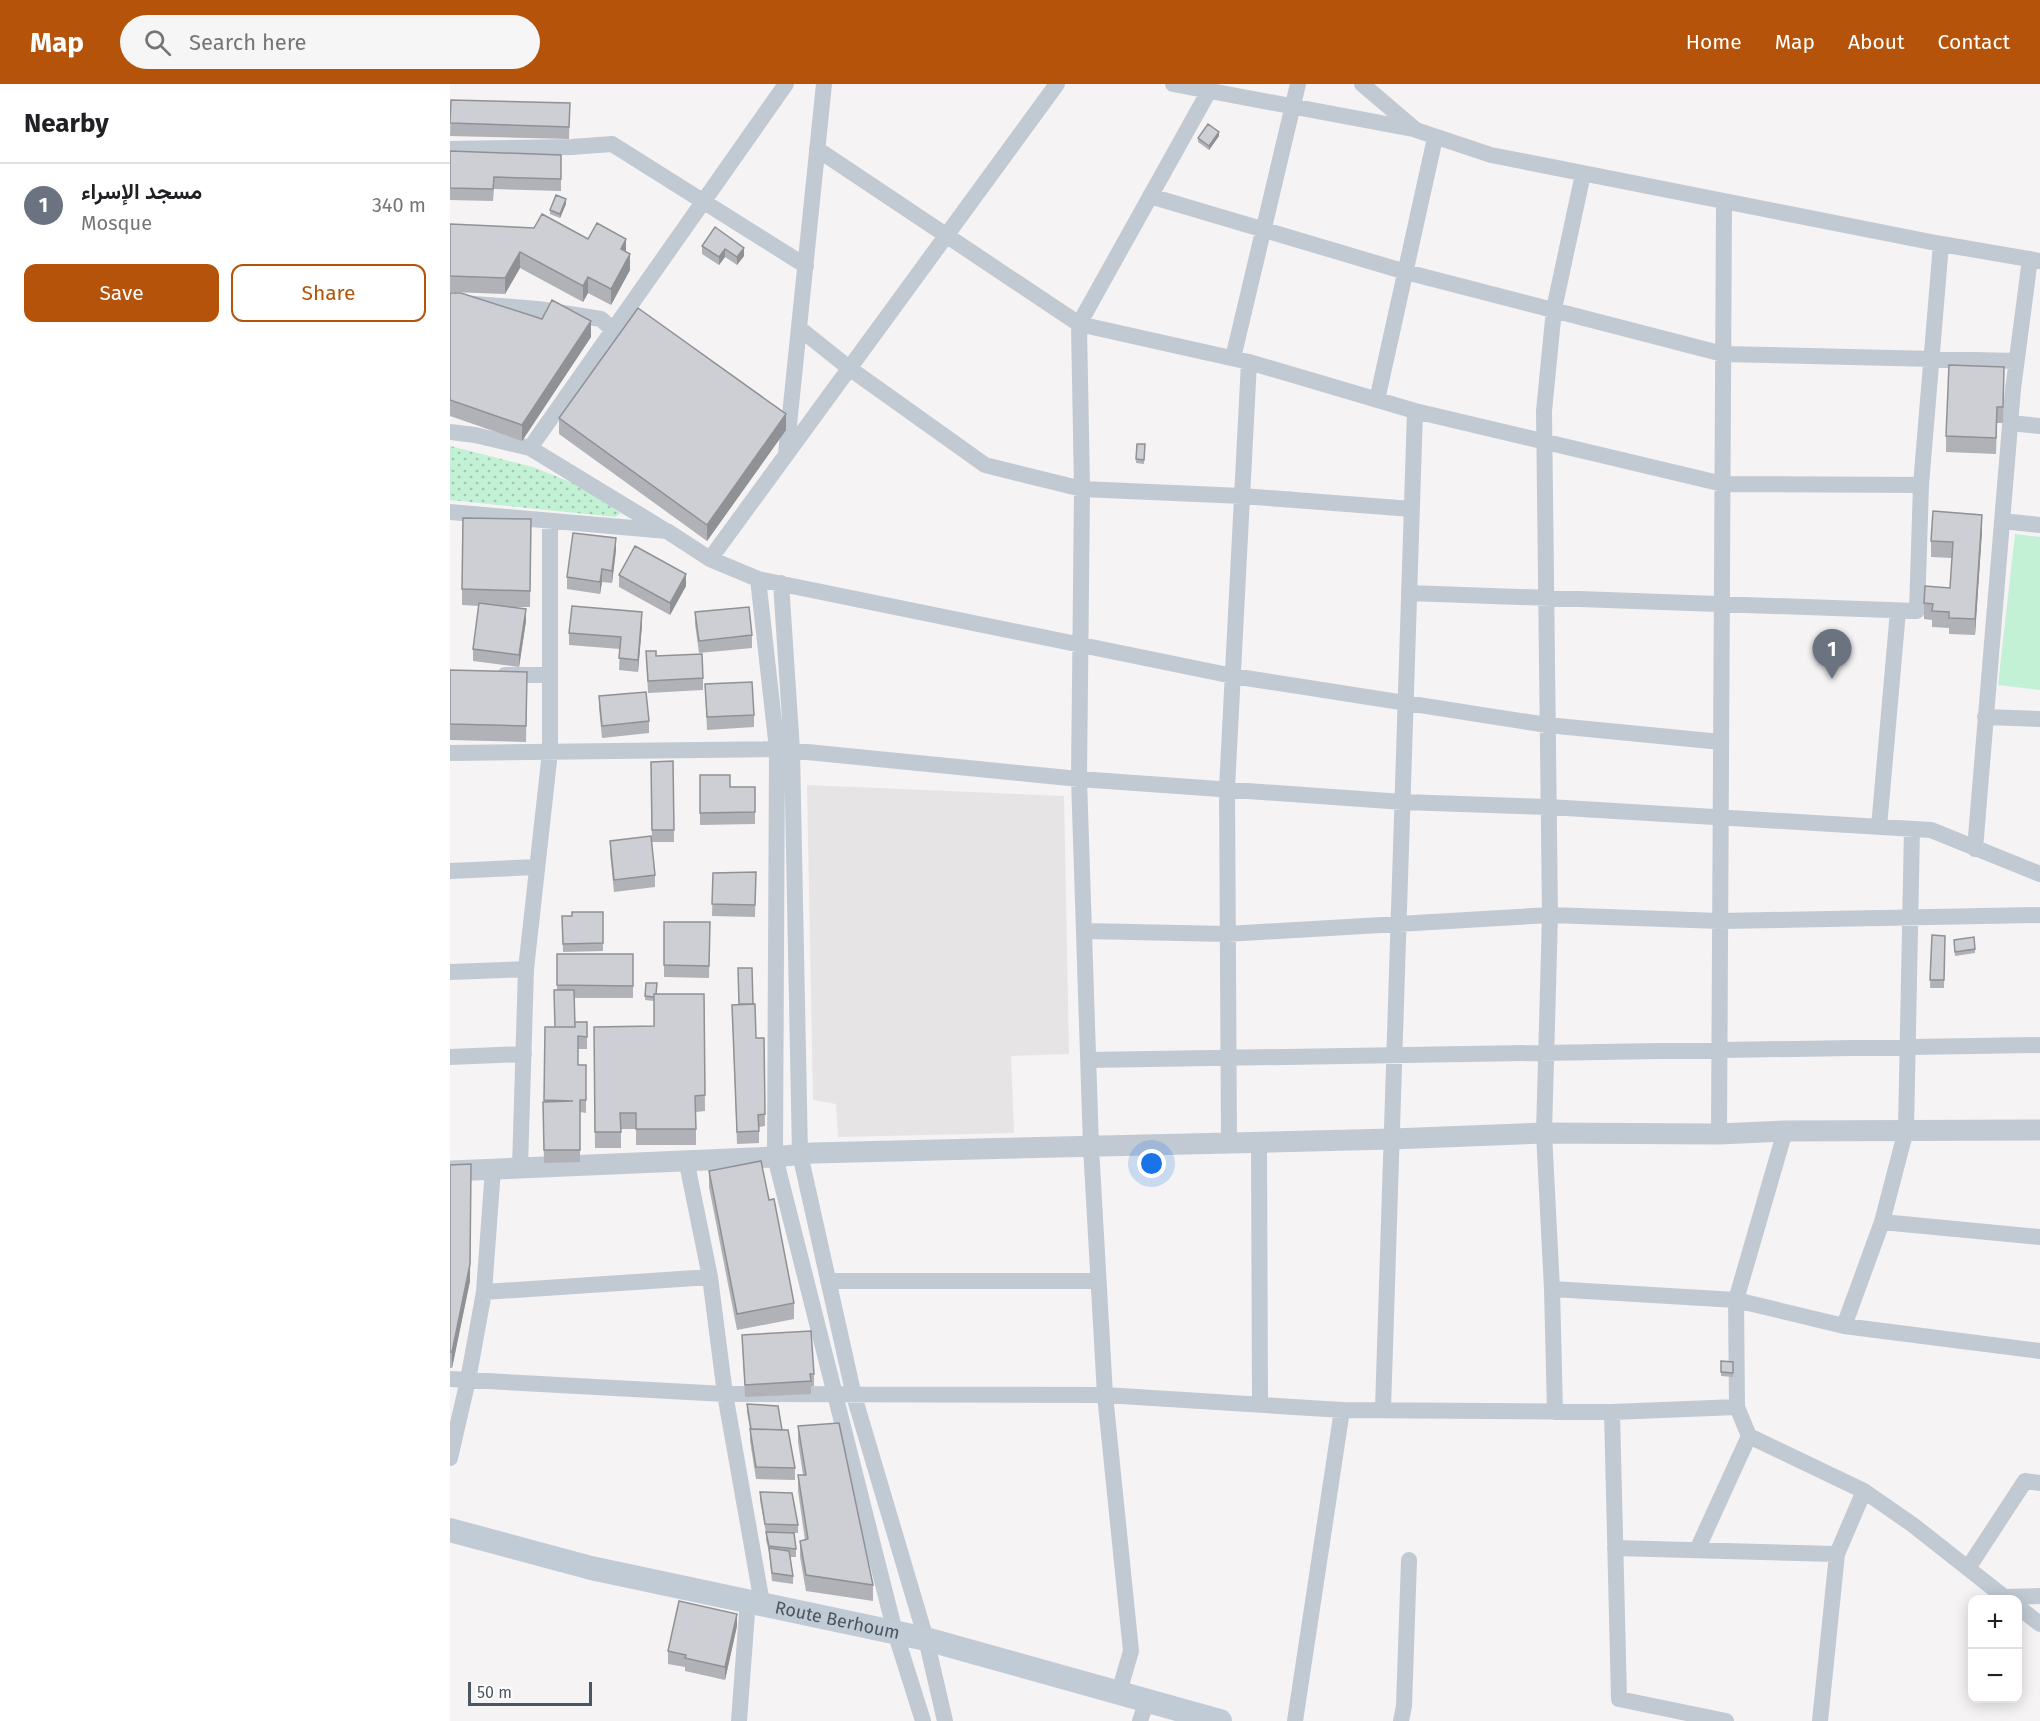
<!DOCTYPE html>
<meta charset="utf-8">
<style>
:root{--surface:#fff;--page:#f6f6f6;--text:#202124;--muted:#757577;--line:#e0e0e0;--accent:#b45309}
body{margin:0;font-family:"Fira Sans",Vazirmatn,sans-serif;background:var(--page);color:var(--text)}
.controls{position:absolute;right:18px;bottom:18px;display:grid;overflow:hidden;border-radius:12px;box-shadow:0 3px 15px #0003}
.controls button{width:54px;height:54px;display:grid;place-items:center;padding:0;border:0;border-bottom:2px solid var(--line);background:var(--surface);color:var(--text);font:30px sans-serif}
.scale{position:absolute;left:18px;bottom:15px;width:124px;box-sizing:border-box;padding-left:6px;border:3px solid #4a5661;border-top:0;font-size:16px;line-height:21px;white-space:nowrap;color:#4a5661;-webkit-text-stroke:4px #fff;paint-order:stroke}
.you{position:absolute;left:702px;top:1080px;width:21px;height:21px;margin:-15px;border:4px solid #fff;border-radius:50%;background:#1a73e8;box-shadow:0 0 0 9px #1a73e833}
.badge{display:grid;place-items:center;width:39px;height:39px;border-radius:50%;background:var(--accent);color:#fff;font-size:20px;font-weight:700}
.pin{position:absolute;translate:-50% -50px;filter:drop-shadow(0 2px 3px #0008)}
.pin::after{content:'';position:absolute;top:32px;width:21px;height:18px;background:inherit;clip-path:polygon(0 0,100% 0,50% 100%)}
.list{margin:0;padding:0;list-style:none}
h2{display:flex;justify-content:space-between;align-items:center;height:78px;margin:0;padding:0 24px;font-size:26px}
h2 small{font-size:20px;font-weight:400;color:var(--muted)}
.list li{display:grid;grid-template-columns:39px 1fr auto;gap:18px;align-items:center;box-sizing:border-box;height:84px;padding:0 24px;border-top:2px solid var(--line)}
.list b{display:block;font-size:22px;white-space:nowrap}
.list p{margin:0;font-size:20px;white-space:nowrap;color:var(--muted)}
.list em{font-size:20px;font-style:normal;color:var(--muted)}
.actions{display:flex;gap:12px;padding:18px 24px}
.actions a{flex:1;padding:14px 0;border:2px solid var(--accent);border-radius:12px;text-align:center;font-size:21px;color:var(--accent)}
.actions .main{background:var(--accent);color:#fff}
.icon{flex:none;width:33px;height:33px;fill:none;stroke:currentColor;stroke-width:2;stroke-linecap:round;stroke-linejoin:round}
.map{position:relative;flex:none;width:1590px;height:1637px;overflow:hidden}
header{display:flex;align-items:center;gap:36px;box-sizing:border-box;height:84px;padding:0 30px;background:var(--accent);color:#fff}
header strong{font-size:28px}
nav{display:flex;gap:33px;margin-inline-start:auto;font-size:21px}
.search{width:420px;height:54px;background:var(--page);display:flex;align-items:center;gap:15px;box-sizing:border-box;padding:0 21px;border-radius:33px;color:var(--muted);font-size:22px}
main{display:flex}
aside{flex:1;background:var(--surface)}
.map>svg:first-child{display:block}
.education{fill:#e6e4e5}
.park{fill:url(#park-dots)}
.pitch{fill:#c3f1d5}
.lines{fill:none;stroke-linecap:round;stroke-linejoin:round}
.minor{stroke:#c1cad2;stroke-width:16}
.tertiary{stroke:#c1cad2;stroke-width:21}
.secondary{stroke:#c1cbd6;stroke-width:24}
.wall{fill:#b0b2b7}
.shaded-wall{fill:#909195}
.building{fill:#cdcfd5;stroke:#909195;stroke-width:1.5}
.labels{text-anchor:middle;stroke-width:5;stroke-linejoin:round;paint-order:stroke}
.street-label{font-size:18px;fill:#4a5661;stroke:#fff}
</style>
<header>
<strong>Map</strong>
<div class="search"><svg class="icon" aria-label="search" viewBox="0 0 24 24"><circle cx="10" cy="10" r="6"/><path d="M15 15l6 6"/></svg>Search here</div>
<nav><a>Home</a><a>Map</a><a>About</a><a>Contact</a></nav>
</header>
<main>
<aside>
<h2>Nearby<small></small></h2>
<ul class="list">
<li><span class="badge" style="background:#6b7280">1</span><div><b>مسجد الإسراء</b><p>Mosque</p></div><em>340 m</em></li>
</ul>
<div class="actions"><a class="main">Save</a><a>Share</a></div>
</aside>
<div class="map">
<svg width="1590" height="1637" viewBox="0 0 1590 1637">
<defs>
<pattern id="park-dots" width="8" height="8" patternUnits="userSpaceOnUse" patternTransform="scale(1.5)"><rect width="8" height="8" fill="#c3f1d5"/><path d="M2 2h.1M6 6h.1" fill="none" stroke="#a0c6b0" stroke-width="1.8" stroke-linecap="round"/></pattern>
</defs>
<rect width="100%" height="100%" fill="#f5f3f3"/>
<path class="education" d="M357 701 614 712 619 970 561 972 564 1049 388 1053 386 1020 363 1016Z"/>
<path class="park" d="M0 362 83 383 128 401 171 429 165 433 0 416Z"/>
<path class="pitch" d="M1565 450 1590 453V606L1548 601Z"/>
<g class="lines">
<path class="minor" d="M723 0 963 45
M912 0 966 46 1041 71 1491 160 1590 177
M0 65 122 63 162 60 356 182
M367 65 629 240 799 278 965 327 1273 400 1471 401
M1133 90 1104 225 1094 327 1100 831 1094 1049 1102 1205 1286 1216 1394 1242 1590 1267
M700 112 956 188 1273 270 1566 277
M0 218 88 225 151 235 163 246
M349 244 399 284 535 381 632 405 792 412 962 425
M783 274 848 0
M927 316 985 54
M1560 339 1590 342
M0 348 25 351 80 364 213 445
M80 364 336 0
M336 370 374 0
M0 428 217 447 260 475 308 495 783 592 1097 641 1271 658
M1552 437 1590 441
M260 475 607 0
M308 495 327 665 325 1073 445 1548 473 1637
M331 499 342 666 350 1070 404 1312 476 1555 495 1637
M959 509 1467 527 1471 401 1491 160
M55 591H100
M1535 633 1590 635
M0 669 327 665 629 695 953 718 1099 723 1481 746 1590 790
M1429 743 1448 527
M1525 765 1563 305 1580 175
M0 787 86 783
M634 847 777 850 1100 831 1270 837 1590 831
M0 888 76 885
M0 973 74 970
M638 976 1590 961
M1269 1050 1274 118
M779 1059 777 704 799 278
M809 1059 810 1319
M236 1075 260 1193 275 1310 312 1519
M70 1083 76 885 100 668V439
M1432 1138 1590 1153
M378 1197H648
M1102 1205 1105 1328
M34 1208 260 1193
M1394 1242 1432 1138 1456 1046 1462 745
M0 1295 275 1310 655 1311 892 1326 1162 1328 1287 1323 1286 1216 1335 1047
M1287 1323 1299 1352 1414 1407 1463 1441 1558 1516
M933 1325 965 327
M1162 1328 1169 1615 1276 1637
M0 1374 18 1296 34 1208 43 1085
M1165 1464 1387 1470
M1247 1466 1299 1352
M1518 1484 1575 1397 1590 1399
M1555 1513 1590 1512
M1568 1523 1590 1540
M669 1608 681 1567 655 1311 641 1063 629 695 632 405 629 240 759 7 760 0
M289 1637 298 1515
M690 1637 697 1616
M845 1637 892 1326
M951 1637 954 1622 959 1476
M1370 1637 1387 1470 1414 1407"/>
<path class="tertiary" d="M0 1087 325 1073 363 1069 942 1055 1094 1049 1269 1050 1335 1047 1590 1046"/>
<path class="secondary" id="s1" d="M0 1446 141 1484 476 1555 770 1637"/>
</g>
<path class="wall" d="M1 16 120 19 119 55 0 52Z
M769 52 759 66 748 58V54Z
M0 67 111 71V107L44 105 43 117 0 116Z
M116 120 110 134 100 130V126Z
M0 140 138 155 176 168 180 186 161 221 138 209 133 218 70 184 55 210 0 208Z
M265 143 294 172 287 181 275 173 269 181 252 170V162Z
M0 209 141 253 72 357 0 332Z
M1554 299 1553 339H1547L1546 370 1496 368V352Z
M109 334 336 346 257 457 109 350Z
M687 360H695L694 380 686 379Z
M81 435 80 523H58L76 537 69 583 23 577V565L29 522 12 521V505Z
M1532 447 1525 551 1499 550V544L1482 543V536L1474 535V519L1500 504 1502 474 1481 473V457Z
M166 466 162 499 152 498 150 510 117 505V493Z
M169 491 236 502 220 531 169 503Z
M245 528 302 551V564L249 569 245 540Z
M192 541 188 588 169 586 170 565 119 561V549Z
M196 567 253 594V606L198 609Z
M0 586 77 588 76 658 0 656Z
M255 600 304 631V643L257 646Z
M149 612 199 637V649L152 654 149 624Z
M223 677 224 758H202L201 678Z
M250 691 280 703H305V740L250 741Z
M160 757 205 791V803L164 808 160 769Z
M306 788 305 833 262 832 263 789Z
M112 832 153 859V867L113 868Z
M214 838H260L259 894 214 893Z
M1482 851 1495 852 1494 904H1480Z
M1504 856 1525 865V869L1505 872Z
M107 870H183V914H124L125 943 137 938V965H128V981H136V1029L130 1028V1078L94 1079 93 1018H94L95 943H105L107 906Z
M196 899 207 910H254L255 1027 246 1028V1061H186V1045H171V1064H145L144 943 204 942V917L195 916Z
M303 920 306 954H314L315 1042 309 1043V1059L287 1060 282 921Z
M0 1081 20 1197 2 1284H0Z
M259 1087 319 1116 344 1219V1235L287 1246 259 1103Z
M292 1251 364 1290V1302H361V1310L295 1313Z
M1271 1277 1283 1278V1293L1271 1292Z
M297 1320 332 1346 345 1384V1396L306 1395 300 1357V1345L297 1328Z
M348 1342 423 1501V1517L356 1507 350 1473V1457L355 1456 348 1407V1391H353L348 1358Z
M310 1408 348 1441V1449H332L346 1465V1473H340L343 1492V1500L322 1497 319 1468 316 1456V1449L310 1416Z
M287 1542 275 1596 235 1587V1583L218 1580V1567Z"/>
<path class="shaded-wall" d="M769 48V52L759 66V62Z
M116 115V120L110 134V130Z
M176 155V171L171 165Z
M294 164V172L287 181V173Z
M275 165V173L269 181V173Z
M70 168V184L55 210V194Z
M180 170V186L161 221V205Z
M138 193V209L133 218V202Z
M141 237V253L72 357V341Z
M336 330V346L257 457V441Z
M1532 431V447L1525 551V535Z
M166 454V466L162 499V487Z
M152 485V498L150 510V498Z
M236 490V502L220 531V519Z
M76 525V537L69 583V571Z
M192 528V541L188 588V576Z
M21 1080 20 1197 2 1284V1268Z
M287 1530V1542L275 1596V1583Z"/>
<path class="building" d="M1 16 120 19 119 43 0 39Z
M758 40 769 48 759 62 748 54Z
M0 67 111 71V95L44 93 43 105 0 104Z
M106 111 116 115 110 130 100 126Z
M92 130 138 155 147 139 176 155 171 165 180 170 161 205 138 193 133 202 70 168 55 194 0 192V140L84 144Z
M265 143 294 164 287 173 275 165 269 173 252 162Z
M0 209H11L92 235 102 216 141 237 72 341 0 316Z
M188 224 336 330 257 441 109 334Z
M1499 281 1554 283 1553 323H1547L1546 354 1496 352Z
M687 360H695L694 376 686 375Z
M1483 427 1532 431 1525 535 1499 534V528L1482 527 1483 520 1474 519 1475 502 1500 504 1503 458 1481 457Z
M13 434 81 435 80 507 12 505Z
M123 449 166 454 162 487 152 485 150 498 117 493Z
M185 462 236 490 220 519 169 491Z
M29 519 76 525 69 571 23 565Z
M122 522 192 528 188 576 169 574 171 553 119 549Z
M299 523 302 551 249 557 245 528Z
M196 567H206V572L252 570 253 594 198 597Z
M0 586 77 588 76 642 0 640Z
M302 598 304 631 257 633 255 600Z
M196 608 199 637 152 642 149 612Z
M223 677 224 746H202L201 678Z
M250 691H280V703H305V728L250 729Z
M201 752 205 791 164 796 160 757Z
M306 788 305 821 262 820 263 789Z
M122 828H153V859L113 860 112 832H122Z
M214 838H260L259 882 214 881Z
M1482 851 1495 852 1494 896H1480Z
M1524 853 1525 865 1505 868 1504 856Z
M107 870H183V902L107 901Z
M288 884H302L303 920H289Z
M196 899H207L206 910H204V913L195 912Z
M104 906H124L125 943H105Z
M204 910H254L255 1011 245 1012 246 1045H186V1029H170L171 1048H145L144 943 204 942Z
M305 920 306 954H314L315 1030 308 1031 309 1047 287 1048 282 921Z
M125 938H137V953L128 952V981H136V1016H130V1066H94L93 1018 123 1017 94 1016 95 943H125Z
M311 1077 319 1116 324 1115 344 1219 287 1230 259 1087Z
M21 1080 20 1180 2 1268H0V1081Z
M361 1247 364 1290H360L361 1297 295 1301 292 1251Z
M1271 1277 1283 1278V1289L1271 1288Z
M297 1320 328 1322 332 1346 301 1345Z
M389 1339 423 1501 356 1491 350 1457 358 1455 348 1391H356L348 1342Z
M300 1345 338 1346 345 1384 306 1383Z
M310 1408 342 1409 348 1441 315 1440Z
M316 1448 344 1449 346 1465 319 1462Z
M319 1464 339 1467 343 1492 322 1489Z
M229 1517 287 1530 275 1583 235 1574 236 1571 218 1567Z"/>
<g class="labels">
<g class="street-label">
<text dy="6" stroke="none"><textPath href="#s1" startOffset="398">Route Berhoum</textPath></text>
</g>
</g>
</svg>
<div class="controls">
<button>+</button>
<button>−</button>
</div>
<div class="scale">50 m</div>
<div class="you"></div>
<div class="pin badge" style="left:1382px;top:595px;background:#6b7280">1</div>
</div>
</main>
